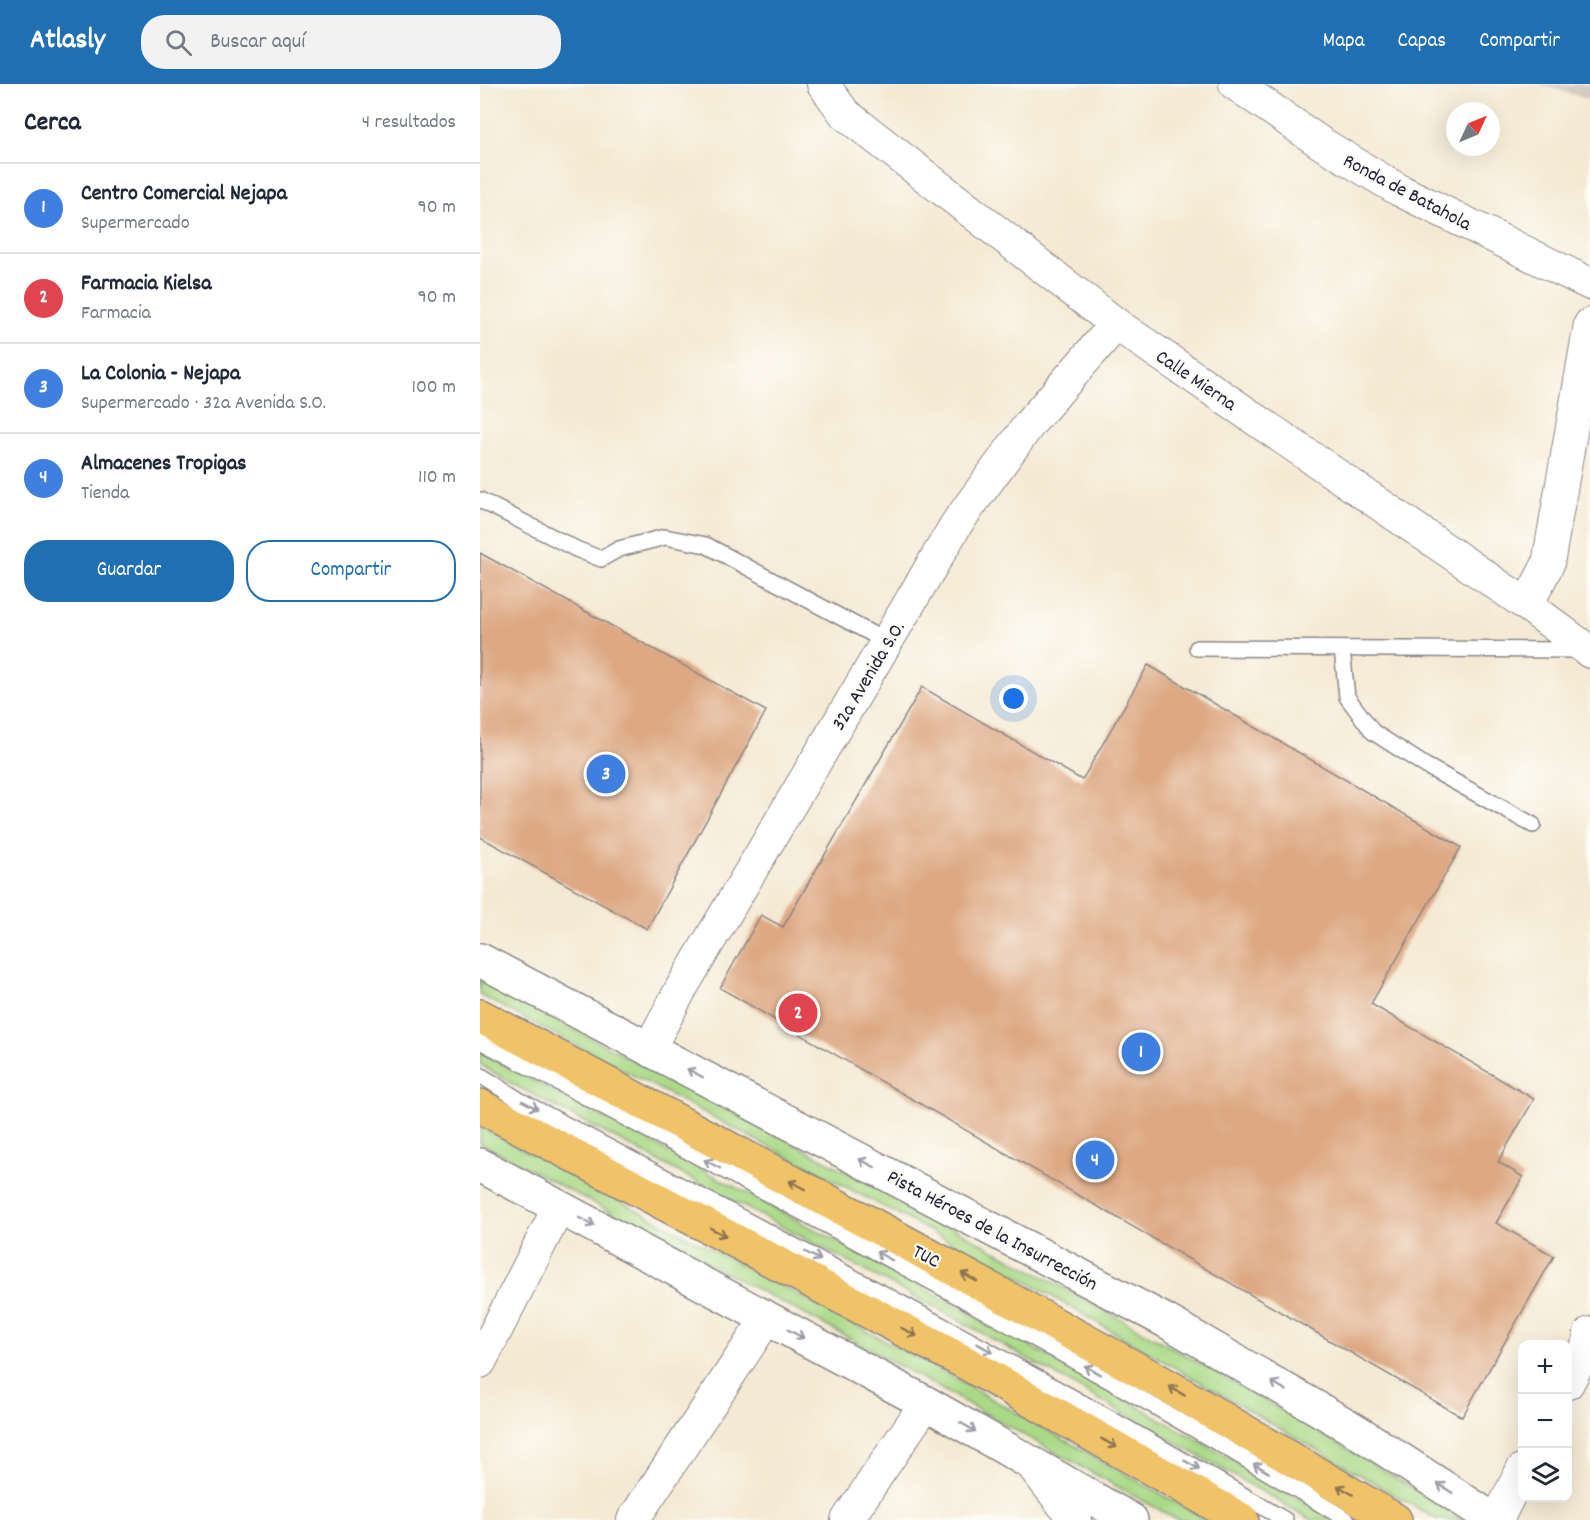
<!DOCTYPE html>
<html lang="es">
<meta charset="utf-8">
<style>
:root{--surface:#fff;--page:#f2f2f3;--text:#1f2937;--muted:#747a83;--line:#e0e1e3;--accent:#1f6fb2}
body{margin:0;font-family:Dekko,sans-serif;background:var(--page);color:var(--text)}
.controls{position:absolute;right:18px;bottom:18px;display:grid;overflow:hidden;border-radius:12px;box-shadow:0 6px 24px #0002}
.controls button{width:54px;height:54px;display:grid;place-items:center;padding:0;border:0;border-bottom:2px solid var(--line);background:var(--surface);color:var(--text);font:30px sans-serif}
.compass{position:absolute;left:966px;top:18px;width:54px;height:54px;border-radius:50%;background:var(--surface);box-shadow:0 6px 24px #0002;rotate:46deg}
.you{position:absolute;left:534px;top:615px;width:21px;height:21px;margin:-15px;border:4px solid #fff;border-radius:50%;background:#1a73e8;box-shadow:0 0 0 9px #1a73e833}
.badge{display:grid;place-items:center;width:39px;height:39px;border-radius:50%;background:var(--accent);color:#fff;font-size:20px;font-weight:700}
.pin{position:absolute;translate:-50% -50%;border:3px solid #fff;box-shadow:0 2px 6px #0006}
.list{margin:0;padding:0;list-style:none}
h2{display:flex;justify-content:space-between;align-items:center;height:78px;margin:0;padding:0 24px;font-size:26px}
h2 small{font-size:20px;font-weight:400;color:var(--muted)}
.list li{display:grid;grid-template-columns:39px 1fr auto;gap:18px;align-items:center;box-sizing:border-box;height:90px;padding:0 24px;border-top:2px solid var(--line)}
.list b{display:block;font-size:22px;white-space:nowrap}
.list p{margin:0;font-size:20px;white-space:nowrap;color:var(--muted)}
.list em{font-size:20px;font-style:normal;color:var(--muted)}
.actions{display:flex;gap:12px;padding:18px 24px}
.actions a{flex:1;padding:14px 0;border:2px solid var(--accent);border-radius:24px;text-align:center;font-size:21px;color:var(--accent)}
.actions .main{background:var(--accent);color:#fff}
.icon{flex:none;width:33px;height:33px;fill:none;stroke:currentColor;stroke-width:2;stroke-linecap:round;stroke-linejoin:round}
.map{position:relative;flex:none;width:1110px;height:1436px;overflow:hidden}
header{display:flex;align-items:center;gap:36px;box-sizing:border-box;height:84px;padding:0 30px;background:var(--accent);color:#fff}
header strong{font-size:28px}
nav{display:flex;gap:33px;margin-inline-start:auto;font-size:21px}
.search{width:420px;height:54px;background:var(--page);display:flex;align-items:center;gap:15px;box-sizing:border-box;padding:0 21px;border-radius:24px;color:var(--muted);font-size:22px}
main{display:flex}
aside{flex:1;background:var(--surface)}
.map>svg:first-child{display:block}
.industrial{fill:#cbc2b8}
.green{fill:#abda87;stroke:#667e61;stroke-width:1.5}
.building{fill:#dda882}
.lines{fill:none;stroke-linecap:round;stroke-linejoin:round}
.service-casing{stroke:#8b8686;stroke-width:18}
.minor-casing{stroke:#8b8686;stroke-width:34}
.tertiary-casing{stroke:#8b8686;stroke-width:36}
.primary-casing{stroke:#8b8686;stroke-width:36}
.service{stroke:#fff;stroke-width:15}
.minor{stroke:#fff;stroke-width:32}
.tertiary{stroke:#fff;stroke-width:33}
.primary{stroke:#f1c369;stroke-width:33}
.oneway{stroke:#9c9ca7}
.oneway2{stroke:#8a7252}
.labels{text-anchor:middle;stroke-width:4.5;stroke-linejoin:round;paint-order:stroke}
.street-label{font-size:20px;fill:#22223b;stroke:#fdfcf7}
</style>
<header>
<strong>Atlasly</strong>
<div class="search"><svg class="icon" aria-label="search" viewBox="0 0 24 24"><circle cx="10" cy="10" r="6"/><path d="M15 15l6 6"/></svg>Buscar aquí</div>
<nav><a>Mapa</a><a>Capas</a><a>Compartir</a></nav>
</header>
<main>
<aside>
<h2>Cerca<small>4 resultados</small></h2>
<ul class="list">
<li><span class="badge" style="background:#3f7fe0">1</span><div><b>Centro Comercial Nejapa</b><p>Supermercado</p></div><em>90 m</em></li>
<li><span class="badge" style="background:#e0444e">2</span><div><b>Farmacia Kielsa</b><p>Farmacia</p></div><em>90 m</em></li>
<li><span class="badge" style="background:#3f7fe0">3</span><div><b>La Colonia - Nejapa</b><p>Supermercado · 32a Avenida S.O.</p></div><em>100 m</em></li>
<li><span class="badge" style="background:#3f7fe0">4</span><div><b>Almacenes Tropigas</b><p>Tienda</p></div><em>110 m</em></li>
</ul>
<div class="actions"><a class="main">Guardar</a><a>Compartir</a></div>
</aside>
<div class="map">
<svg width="1110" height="1436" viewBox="0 0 1110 1436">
<rect width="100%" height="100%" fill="#fdfcf7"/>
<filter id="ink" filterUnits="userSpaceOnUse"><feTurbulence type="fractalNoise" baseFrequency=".0167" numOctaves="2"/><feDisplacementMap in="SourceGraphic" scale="12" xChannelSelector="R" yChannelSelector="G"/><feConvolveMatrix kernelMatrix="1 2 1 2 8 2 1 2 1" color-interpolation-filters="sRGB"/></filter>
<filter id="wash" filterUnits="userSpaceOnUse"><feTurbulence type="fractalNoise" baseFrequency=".008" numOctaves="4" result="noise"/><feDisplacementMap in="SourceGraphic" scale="24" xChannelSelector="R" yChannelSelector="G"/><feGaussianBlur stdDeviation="1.35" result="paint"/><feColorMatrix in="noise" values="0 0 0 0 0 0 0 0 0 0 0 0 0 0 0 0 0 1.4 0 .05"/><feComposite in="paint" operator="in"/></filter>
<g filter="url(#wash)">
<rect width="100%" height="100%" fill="#f4e9d2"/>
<path class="industrial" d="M1059 0H1110V16Z"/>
<path class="green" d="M0 896C331 1070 667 1238 984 1436H958L549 1199 0 911Z
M0 968C287 1120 575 1270 855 1436H832L486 1240 29 998 0 980Z
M0 1043 462 1287 727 1436H698L358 1248 0 1059Z"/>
<g id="blocks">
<path class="building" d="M0 469 286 627 167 845 0 753Z
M668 581 981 763 891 920 1054 1015 1018 1078 1043 1093 1016 1139 1074 1172 982 1333 240 904 281 831 303 843 442 603 602 696Z"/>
</g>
</g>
<g filter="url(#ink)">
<use href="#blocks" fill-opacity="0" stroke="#8b8686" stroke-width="1.5"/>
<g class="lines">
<defs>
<path id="service" d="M0 416 96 465 121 475 139 465 185 453 226 461 407 558
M717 564 1101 566
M862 565 867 613 893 648 946 682 1053 741
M0 957C292 1112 585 1264 867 1436
M0 991 41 1017C298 1153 555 1287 805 1436"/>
<path id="minor" d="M343 0 365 30 636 240 1047 521 1110 568
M755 0 841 59 919 106 1110 200
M1047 521 1068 480 1110 240
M169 965 202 903 477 439 551 338 636 240
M0 1278 79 1123
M1088 1299 1109 1258 1110 1249
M552 1381 595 1436
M153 1436 287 1234
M367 1436 446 1319
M1017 1436 1042 1386"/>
<path id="tertiary" d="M0 876 686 1237 875 1346 1014 1436
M0 1081 446 1319 651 1436"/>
<path id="primary" d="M0 932 419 1155 686 1301 915 1436
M0 1022 486 1279 762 1436"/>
</defs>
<use href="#service" class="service-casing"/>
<use href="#minor" class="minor-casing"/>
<use href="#tertiary" class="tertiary-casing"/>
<use href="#primary" class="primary-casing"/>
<use href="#service" class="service"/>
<use href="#minor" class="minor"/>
<use href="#tertiary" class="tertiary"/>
<use href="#primary" class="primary"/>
</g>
<defs><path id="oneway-shaft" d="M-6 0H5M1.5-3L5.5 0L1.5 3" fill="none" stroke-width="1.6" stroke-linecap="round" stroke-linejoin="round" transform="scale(1.5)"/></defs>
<g class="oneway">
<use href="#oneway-shaft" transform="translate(215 989) rotate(-152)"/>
<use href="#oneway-shaft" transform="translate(50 1021) rotate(28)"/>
<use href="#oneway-shaft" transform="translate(387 1079) rotate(-152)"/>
<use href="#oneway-shaft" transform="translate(232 1080) rotate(-152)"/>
<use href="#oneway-shaft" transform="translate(107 1138) rotate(28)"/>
<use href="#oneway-shaft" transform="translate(333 1172) rotate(28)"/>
<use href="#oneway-shaft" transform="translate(404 1172) rotate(-152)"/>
<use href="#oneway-shaft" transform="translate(316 1250) rotate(28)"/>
<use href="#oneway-shaft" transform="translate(505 1264) rotate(29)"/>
<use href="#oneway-shaft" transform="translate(612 1286) rotate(-151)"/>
<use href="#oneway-shaft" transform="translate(799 1302) rotate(-150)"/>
<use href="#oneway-shaft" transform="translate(488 1343) rotate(30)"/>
<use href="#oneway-shaft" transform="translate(712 1381) rotate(30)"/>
<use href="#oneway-shaft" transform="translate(781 1384) rotate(-149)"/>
<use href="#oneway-shaft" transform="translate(965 1404) rotate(-147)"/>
</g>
<g class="oneway2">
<use href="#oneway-shaft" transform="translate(317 1101) rotate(-152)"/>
<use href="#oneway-shaft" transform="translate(238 1148) rotate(28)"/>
<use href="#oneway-shaft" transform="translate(489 1193) rotate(-151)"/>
<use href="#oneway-shaft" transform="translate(429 1248) rotate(28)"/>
<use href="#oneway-shaft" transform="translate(697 1307) rotate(-149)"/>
<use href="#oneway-shaft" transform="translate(629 1359) rotate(29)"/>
<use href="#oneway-shaft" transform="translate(865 1406) rotate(-150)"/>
</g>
</g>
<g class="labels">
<g class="street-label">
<text transform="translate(928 107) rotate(28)" y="7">Ronda de Batahola</text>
<text transform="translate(717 295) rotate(34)" y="7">Calle Mierna</text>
<text transform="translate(387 591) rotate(-59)" y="7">32a Avenida S.O.</text>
<text transform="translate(513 1145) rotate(28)" y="7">Pista Héroes de la Insurrección</text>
<text transform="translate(447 1171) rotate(28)" y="7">TUC</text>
</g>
</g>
</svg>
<div class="controls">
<button>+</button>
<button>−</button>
<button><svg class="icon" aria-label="layers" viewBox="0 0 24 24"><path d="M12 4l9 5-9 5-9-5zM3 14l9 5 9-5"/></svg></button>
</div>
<svg class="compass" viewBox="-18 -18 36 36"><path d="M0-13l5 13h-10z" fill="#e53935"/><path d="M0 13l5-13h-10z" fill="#747a83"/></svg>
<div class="you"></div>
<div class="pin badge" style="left:661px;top:968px;background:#3f7fe0">1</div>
<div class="pin badge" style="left:318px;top:929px;background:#e0444e">2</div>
<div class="pin badge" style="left:126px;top:690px;background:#3f7fe0">3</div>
<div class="pin badge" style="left:615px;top:1076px;background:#3f7fe0">4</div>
</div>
</main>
